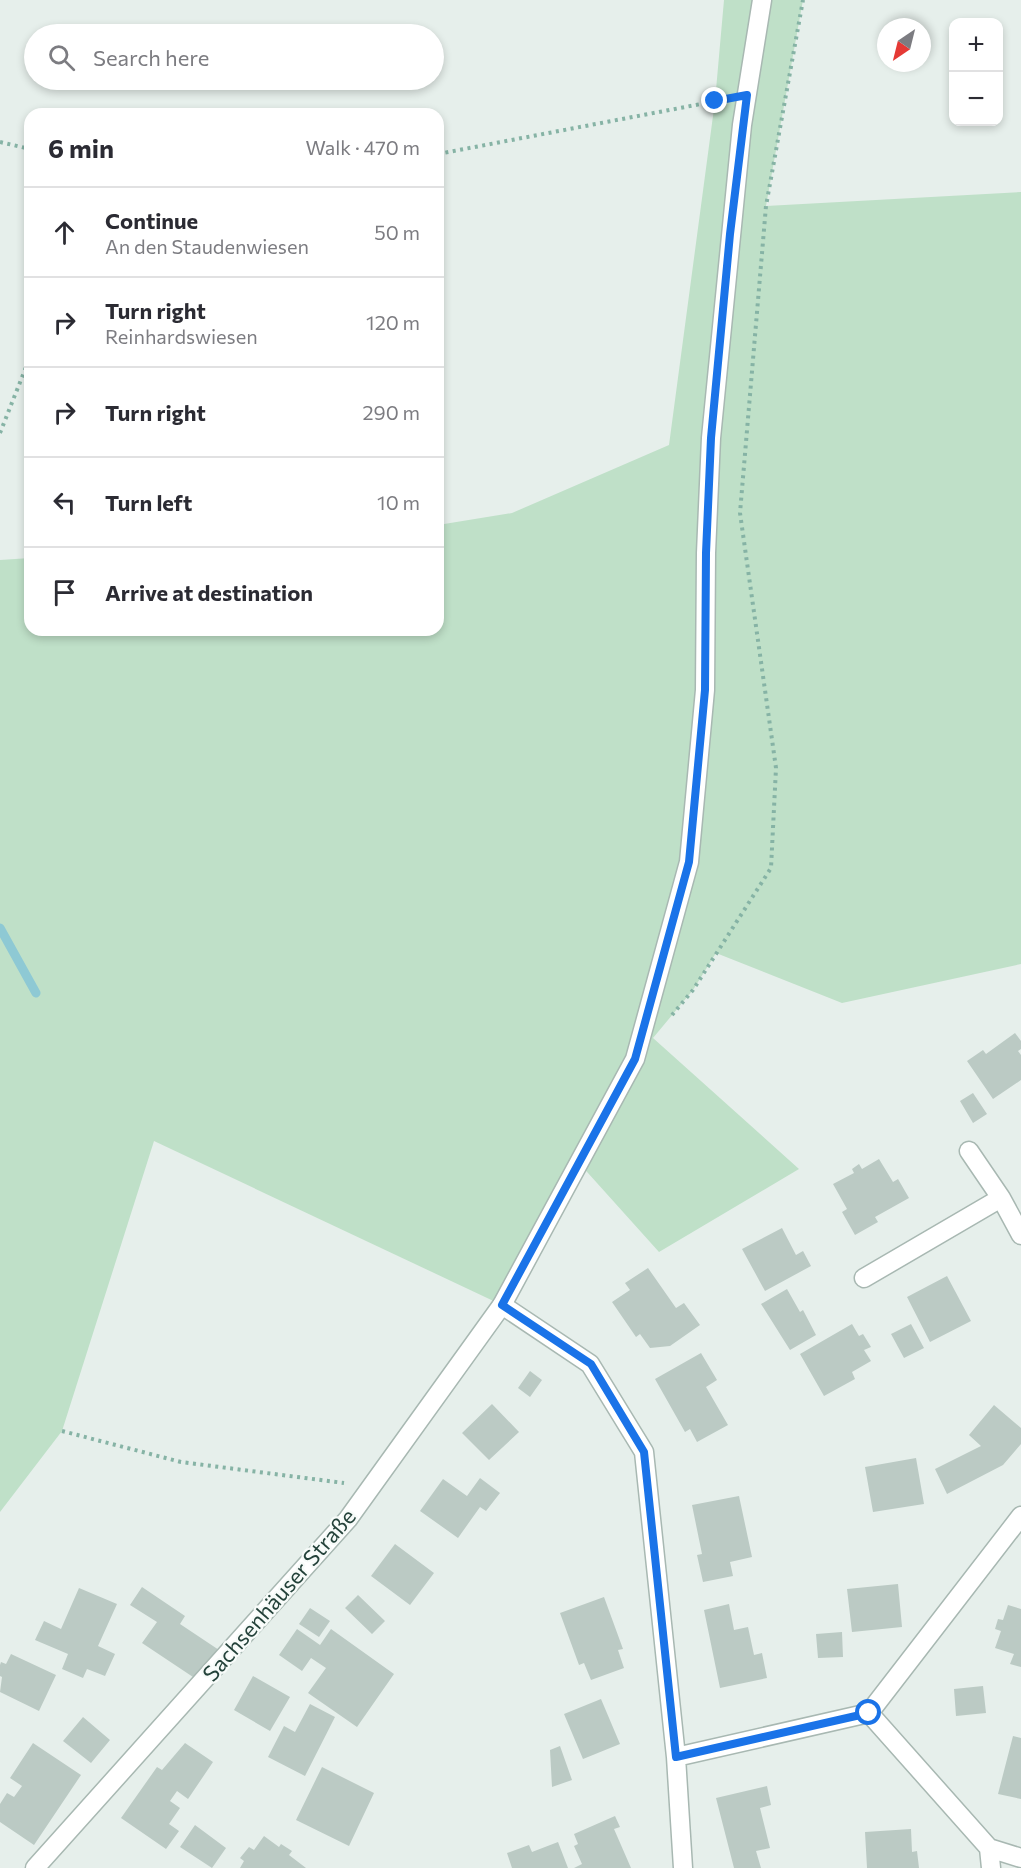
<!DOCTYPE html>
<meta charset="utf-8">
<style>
:root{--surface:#fff;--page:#f2f2f3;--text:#2b2b33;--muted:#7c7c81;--line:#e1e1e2}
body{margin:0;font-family:Commissioner,sans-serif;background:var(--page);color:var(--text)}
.controls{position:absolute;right:18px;top:18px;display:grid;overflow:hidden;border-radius:12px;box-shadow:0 3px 9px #0003}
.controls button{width:54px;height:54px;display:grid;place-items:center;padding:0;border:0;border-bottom:2px solid var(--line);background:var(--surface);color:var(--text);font:30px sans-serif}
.compass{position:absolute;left:877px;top:18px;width:54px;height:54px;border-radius:50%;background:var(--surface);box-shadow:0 3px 9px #0003;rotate:215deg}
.stop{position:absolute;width:18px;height:18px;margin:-14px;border:4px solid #1a73e8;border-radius:50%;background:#fff}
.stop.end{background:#1a73e8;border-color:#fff;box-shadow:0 2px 6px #0008}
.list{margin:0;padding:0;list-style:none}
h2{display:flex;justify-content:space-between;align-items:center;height:78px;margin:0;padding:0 24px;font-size:26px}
h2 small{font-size:20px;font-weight:400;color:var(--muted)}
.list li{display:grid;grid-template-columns:39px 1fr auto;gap:18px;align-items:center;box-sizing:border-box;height:90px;padding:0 24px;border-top:2px solid var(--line)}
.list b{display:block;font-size:22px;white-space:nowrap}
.list p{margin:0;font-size:20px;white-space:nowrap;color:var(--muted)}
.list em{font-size:20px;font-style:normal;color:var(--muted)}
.icon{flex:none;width:33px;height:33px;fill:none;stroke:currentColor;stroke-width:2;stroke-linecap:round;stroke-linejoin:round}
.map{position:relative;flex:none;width:1021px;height:1868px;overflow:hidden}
.search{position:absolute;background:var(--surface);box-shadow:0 3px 9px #0003;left:24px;top:24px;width:420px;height:66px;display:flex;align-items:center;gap:15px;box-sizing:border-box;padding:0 21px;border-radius:33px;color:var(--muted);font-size:22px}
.panel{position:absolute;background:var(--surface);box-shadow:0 3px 9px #0003;left:24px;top:108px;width:420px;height:528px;border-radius:18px}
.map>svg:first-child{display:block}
.green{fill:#bfe0c8}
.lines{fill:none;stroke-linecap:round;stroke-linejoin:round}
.stream{stroke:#8ec9d4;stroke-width:9}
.building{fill:#bbcac4}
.minor-casing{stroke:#a8b8b2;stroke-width:21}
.tertiary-casing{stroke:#a8b8b2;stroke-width:21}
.path{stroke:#86b3a5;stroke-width:4;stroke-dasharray:3 4.5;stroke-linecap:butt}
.minor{stroke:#fff;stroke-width:18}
.tertiary{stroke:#fff;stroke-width:18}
.route{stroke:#1a73e8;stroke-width:8}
.labels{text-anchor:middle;stroke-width:4.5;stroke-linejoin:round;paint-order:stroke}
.street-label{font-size:22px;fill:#24423a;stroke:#f7fbf9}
</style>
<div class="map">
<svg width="1021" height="1868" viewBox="0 0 1021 1868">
<rect width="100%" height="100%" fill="#e6efeb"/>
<path class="green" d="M724 0H803L766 206 1021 192V964L842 1003 716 953 693 990 653 1038 799 1169 659 1252 579 1163 502 1305 154 1141 62 1431 0 1512V560L30 558V630H438V525L512 513 669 445 715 101Z"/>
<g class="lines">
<path class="stream" d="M0 928 36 993"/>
</g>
<path class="building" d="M1015 1033 1021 1041V1049L1018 1051 1021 1055V1080L993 1099 967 1061 983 1050 986 1054Z
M973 1093 987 1114 973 1123 960 1101Z
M879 1159 893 1182 898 1179 909 1198 875 1217 878 1222 855 1235 842 1212 847 1209 833 1184 854 1173 852 1169 859 1164 862 1169Z
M782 1228 796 1255 803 1251 811 1266 765 1291 742 1249Z
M648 1268 676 1308 684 1303 700 1325 670 1346 650 1348 640 1334 636 1337 612 1302 630 1290 625 1283Z
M947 1276 971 1321 930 1342 907 1297Z
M787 1289 800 1312 803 1310 816 1335 790 1350 761 1304Z
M852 1324 859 1336 863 1334 871 1347 864 1350 871 1361 852 1372 855 1379 824 1396 800 1354Z
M911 1324 924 1348 904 1358 891 1334Z
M701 1353 717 1380 706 1387 728 1425 697 1442 690 1429 685 1432 655 1379Z
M530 1371 542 1380 530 1397 518 1388Z
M492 1404 519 1432 489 1460 462 1433Z
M994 1405 1021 1428V1444L1003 1465 947 1494 935 1469 981 1446 969 1435Z
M916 1458 924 1504 873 1512 865 1467Z
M480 1478 500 1493 486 1511 480 1507 458 1538 420 1511 443 1479 467 1496Z
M739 1496 752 1557 730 1562 733 1576 703 1582 697 1555 702 1554 692 1505Z
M395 1544 434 1573 410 1605 371 1576Z
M898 1584 902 1627 852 1632 847 1589Z
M142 1587 185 1616 180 1624 219 1650 199 1681 142 1643 157 1622 130 1605Z
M79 1588 117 1604 98 1646 115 1654 105 1676 87 1669 83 1678 62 1669 68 1654 35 1640 44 1621 61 1629Z
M358 1595 385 1621 372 1634 345 1608Z
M604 1597 623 1649 618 1650 624 1668 591 1680 584 1663 579 1665 560 1613Z
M729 1604 734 1630 748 1627 754 1655 762 1653 767 1678 720 1688 704 1610Z
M1008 1605 1021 1609V1667L1010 1664 1014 1654 995 1648 1001 1631 995 1629 998 1619 1003 1620Z
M310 1608 330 1621 319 1637 299 1624Z
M297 1629 320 1645 331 1629 394 1674 357 1727 308 1693 326 1668 311 1658 302 1671 279 1655Z
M842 1632 843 1657 818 1658 816 1634Z
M11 1654 56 1675 39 1711 0 1692 2 1677 0 1676V1665L1 1662 6 1664Z
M253 1676 290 1697 270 1731 234 1710Z
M983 1686 986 1713 956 1716 954 1689Z
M601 1699 620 1744 583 1759 564 1714Z
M310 1704 335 1717 305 1776 268 1757 284 1726 295 1732Z
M83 1717 110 1740 91 1763 63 1741Z
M1013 1736 1021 1738V1799L998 1794Z
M33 1743 81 1775 34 1845 0 1822V1804L7 1793 14 1797 22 1786 10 1778Z
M185 1743 213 1762 188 1799 177 1791 170 1801 180 1808 169 1824 179 1831 166 1849 121 1818 157 1767 162 1770Z
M560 1746 572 1780 552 1787 550 1750Z
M322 1767 374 1793 349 1846 296 1820Z
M767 1786 771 1805 760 1808 770 1848 756 1851 761 1868H734L716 1798Z
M615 1816 620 1827 614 1829 631 1868H574L582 1864 574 1846 578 1844 574 1834Z
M195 1825 226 1848 212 1868 180 1847Z
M911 1829 912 1852 917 1851 919 1868H867L865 1832Z
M264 1836 279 1847 281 1844 292 1851 289 1855 306 1868H240L244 1861 240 1858 249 1847 254 1850Z
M558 1842 568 1868H512L507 1853 529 1845 532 1852Z"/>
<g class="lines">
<defs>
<path id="minor" d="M969 1151 1001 1198 1021 1235
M864 1278 1001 1198
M502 1305 590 1364 644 1452 676 1757 683 1868
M869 1713 989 1848 1021 1858
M676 1757 869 1713 1021 1516
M989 1848 991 1868"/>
<path id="tertiary" d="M35 1868 348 1519 502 1305 635 1059 689 862 705 690 706 553 711 438 742 125 762 0"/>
</defs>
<use href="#minor" class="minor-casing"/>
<use href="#tertiary" class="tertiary-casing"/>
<path class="path" d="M0 142 30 149
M438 154 722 100
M0 433 30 357
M672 1015 693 990 771 868 776 768 740 513 766 206 803 0
M62 1431 181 1462 344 1483"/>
<use href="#minor" class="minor"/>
<use href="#tertiary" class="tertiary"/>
</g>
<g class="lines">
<path class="route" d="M715 101 747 95 730 234 711 438 706 553 705 690 689 862 635 1059 502 1305 591 1364 644 1452 676 1757 869 1713"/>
</g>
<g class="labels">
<g class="street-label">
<text transform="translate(279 1595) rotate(-49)" y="8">Sachsenhäuser Straße</text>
</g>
</g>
</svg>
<div class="controls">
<button>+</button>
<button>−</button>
</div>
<svg class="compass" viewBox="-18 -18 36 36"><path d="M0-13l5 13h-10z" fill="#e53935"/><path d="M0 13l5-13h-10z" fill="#7c7c81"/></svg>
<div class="stop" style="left:869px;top:1713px"></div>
<div class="stop end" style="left:715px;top:101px"></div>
<div class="search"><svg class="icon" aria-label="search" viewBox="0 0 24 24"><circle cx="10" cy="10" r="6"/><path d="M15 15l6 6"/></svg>Search here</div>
<section class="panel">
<h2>6 min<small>Walk · 470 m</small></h2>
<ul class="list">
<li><svg class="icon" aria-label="ahead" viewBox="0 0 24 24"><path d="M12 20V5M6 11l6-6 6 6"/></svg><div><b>Continue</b><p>An den Staudenwiesen</p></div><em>50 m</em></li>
<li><svg class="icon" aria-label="right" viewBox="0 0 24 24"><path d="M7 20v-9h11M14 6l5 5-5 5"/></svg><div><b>Turn right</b><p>Reinhardswiesen</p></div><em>120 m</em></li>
<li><svg class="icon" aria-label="right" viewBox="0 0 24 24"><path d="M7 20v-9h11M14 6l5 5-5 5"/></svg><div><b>Turn right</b></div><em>290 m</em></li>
<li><svg class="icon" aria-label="left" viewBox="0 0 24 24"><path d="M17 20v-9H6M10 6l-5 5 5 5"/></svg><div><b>Turn left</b></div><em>10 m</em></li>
<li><svg class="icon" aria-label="arrive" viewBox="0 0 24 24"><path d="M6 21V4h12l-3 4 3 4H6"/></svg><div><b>Arrive at destination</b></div></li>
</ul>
</section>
</div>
